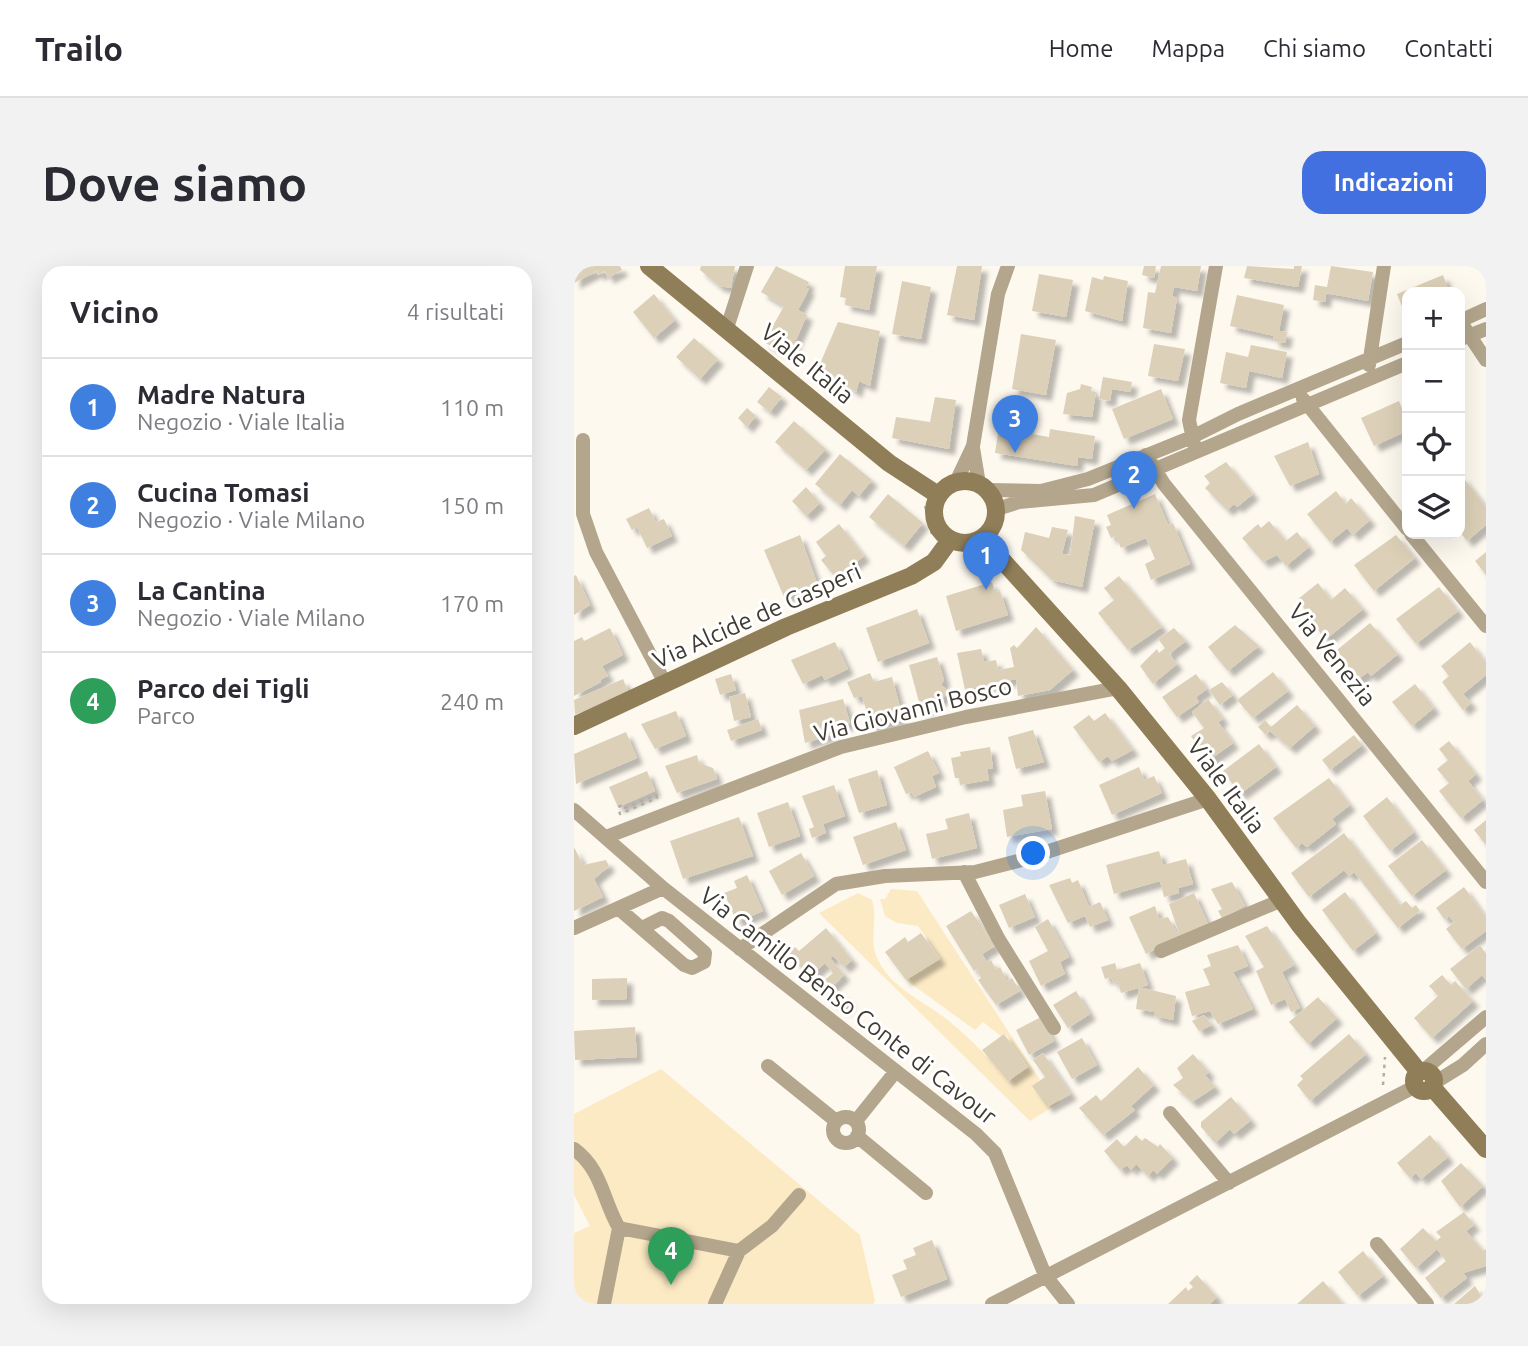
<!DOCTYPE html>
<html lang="it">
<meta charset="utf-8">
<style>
:root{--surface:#fff;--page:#f2f2f3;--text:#2b2b33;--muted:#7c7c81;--line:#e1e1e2;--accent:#4370e1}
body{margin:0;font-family:Ubuntu,sans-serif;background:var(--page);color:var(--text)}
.controls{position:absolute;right:21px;top:21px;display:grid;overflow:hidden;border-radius:14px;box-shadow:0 7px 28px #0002}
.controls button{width:63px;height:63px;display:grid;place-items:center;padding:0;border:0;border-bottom:2px solid var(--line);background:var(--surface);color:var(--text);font:35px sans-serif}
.you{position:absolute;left:460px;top:588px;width:24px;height:24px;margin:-18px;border:5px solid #fff;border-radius:50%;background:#1a73e8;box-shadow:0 0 0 10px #1a73e833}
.badge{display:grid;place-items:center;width:46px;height:46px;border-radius:50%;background:var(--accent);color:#fff;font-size:23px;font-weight:700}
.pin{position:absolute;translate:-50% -58px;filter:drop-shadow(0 2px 4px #0008)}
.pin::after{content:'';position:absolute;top:37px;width:24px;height:21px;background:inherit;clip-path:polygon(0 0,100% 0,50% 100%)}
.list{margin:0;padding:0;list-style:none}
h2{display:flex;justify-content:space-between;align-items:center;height:91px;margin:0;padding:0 28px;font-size:30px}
h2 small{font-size:23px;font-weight:400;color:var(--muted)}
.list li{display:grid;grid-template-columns:46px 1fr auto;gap:21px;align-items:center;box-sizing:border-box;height:98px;padding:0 28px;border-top:2px solid var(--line)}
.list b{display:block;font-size:26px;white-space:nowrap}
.list p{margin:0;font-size:23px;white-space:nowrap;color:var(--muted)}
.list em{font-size:23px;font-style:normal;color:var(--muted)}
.icon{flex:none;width:38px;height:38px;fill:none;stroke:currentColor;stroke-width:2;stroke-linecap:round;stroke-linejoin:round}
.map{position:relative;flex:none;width:912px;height:1038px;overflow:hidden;border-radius:21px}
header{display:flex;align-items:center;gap:42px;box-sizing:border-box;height:98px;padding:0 35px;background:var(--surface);border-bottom:2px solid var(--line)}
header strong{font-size:33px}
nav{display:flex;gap:38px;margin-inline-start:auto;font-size:24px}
.intro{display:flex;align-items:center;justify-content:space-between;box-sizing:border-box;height:168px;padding:0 42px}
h1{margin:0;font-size:49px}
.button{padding:18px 32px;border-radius:21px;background:var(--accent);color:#fff;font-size:24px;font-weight:700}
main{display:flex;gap:42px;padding:0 42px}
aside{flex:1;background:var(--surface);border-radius:21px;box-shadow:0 7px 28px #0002}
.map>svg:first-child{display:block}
.green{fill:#fceac4}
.building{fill:#dcd0b8;filter:url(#shadow)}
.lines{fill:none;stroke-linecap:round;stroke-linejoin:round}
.path{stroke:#b3aea4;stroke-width:2.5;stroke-dasharray:3.5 5;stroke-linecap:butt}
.street{stroke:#b3a68d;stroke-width:14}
.secondary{stroke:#907e58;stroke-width:18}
.labels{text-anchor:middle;stroke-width:6;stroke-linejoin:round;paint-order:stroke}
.street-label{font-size:24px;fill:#403b32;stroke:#fff}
</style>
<header>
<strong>Trailo</strong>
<nav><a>Home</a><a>Mappa</a><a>Chi siamo</a><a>Contatti</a></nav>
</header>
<div class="intro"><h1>Dove siamo</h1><a class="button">Indicazioni</a></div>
<main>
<aside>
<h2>Vicino<small>4 risultati</small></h2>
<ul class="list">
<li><span class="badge" style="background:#3f7fe0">1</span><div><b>Madre Natura</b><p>Negozio · Viale Italia</p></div><em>110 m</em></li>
<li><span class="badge" style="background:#3f7fe0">2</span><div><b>Cucina Tomasi</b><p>Negozio · Viale Milano</p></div><em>150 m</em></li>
<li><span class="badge" style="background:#3f7fe0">3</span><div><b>La Cantina</b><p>Negozio · Viale Milano</p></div><em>170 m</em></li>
<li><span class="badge" style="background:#2e9e5b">4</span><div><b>Parco dei Tigli</b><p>Parco</p></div><em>240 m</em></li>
</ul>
</aside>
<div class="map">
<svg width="912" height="1038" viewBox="0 0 912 1038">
<defs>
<filter id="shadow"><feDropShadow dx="6" dy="6" stdDeviation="2" flood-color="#0004"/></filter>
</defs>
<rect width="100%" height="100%" fill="#fef9ef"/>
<path class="green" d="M317 623 343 625 466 814 459 820 486 836 456 855 245 647 284 627 298 634C305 655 293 674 305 696 319 723 353 737 375 755 397 773 419 796 435 815L454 801 431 768 427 770 409 756 401 764 332 714 366 692 344 660 323 657 311 650 306 633H311Z
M87 803 286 969 301 1035 299 1038H0V967L16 960 0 929V848Z"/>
<path class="building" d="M0 0H46L48 4 34 12 31 5 24 9 23 5 0 17Z
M127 0H161L157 22 145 20 126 4Z
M202 0 235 16 232 22 235 23 224 44 233 49 215 90 190 76 210 40 187 26Z
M271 0H303L295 44 271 39 272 32 266 31Z
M383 0H408L400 54 373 49Z
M570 0H582L580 12 568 9Z
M587 0H627L623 25 600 21 598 30 603 32 597 67 569 62 574 26 581 27Z
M673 0 720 3V0H728L724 21 670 12Z
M757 0 799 6 794 35 752 27 751 36 739 34 741 19 753 21Z
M465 8 499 14 492 51 458 45Z
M869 9 875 26H833V53L823 28Z
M530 10 554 15 548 55 511 45 518 11 529 14Z
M328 15 357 21 347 73 318 68Z
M80 28 101 54 80 72 59 46Z
M663 29 710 39 705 65 713 66 711 77 699 75 700 70 656 60Z
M264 56 306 65 296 120 285 115 282 126 245 100Z
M447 68 482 74 472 129 438 123Z
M120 72 144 93 126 113 102 91Z
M580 78 611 83 604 115 574 110Z
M677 79 713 86 708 112 675 105 672 122 646 117 652 86 674 91Z
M529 111 558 116 556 126 538 123 536 135 525 133Z
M507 118 518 121 517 125 522 126 518 151 489 148 493 127 506 123Z
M195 121 208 131 196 146 183 136Z
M587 123 599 153 550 173 538 143Z
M361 131 382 134 375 183 318 172 322 151 356 156Z
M825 135 833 155V165L800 180 787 152Z
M173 142 182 150 173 161 164 152Z
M426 154 454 159 452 167 475 171 476 163 521 170 518 193 504 191 503 200 421 187Z
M220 155 252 183 232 204 201 176Z
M734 176 745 208 716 220 700 190Z
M266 188 298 214 285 230 278 224 266 239 241 218Z
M652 196 679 228 663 241 660 238 653 244 631 222 636 217 630 210Z
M887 209 912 241V259L893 275 886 266Z
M232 221 246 237 232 250 218 235Z
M762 225 772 238 777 232 796 254 779 269 773 262 756 276 733 248Z
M314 228 349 257 330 280 295 251Z
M581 228 594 259 599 257 616 298 577 314 571 298 581 293 572 272 547 282 542 270 537 272 532 261 537 259 533 249Z
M75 242 82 256 90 253 98 270 73 282 63 261 58 264 52 253Z
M501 250 521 254 508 321 478 314 447 284 451 266 475 272 478 261 494 264 488 288 496 289Z
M695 255 712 275 723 266 735 281 712 300 703 289 689 296 668 272 684 258 687 262Z
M265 258 290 290 262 312 247 294 252 290 242 276Z
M226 269 243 317 210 331 190 284Z
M822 269 841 292 800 325 780 299Z
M912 286V309L901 295Z
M2 309 16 339 0 349V310Z
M545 310 588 361 554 384 524 347 540 334 530 322Z
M418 316 421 326 426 325 434 349 382 365 372 330Z
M744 317 757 334 771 322 789 343 751 374 724 333Z
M865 321 884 345 842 378 822 353Z
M343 343 355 377 304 396 292 362Z
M796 357 824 388 797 410 794 406 783 414 763 384Z
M661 359 685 380 654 405 634 381Z
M462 361 499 404 476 424 444 430 442 413 391 424 383 387 407 383 410 396 422 394 424 404 440 401 436 382 440 379 443 382Z
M36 362 49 389 28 400 34 410 26 414 27 416 0 430V375L8 371 10 375Z
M600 362 612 375 595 388 603 398 579 418 566 400 583 383 585 387 591 382 584 373Z
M261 376 274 403 251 414 248 409 229 418 217 394Z
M896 376 912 397V409L889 428 897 437 889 444 868 416 875 410 867 400Z
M363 391 370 414 367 419 376 426 348 447 335 399Z
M699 406 714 425 679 452 663 434Z
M296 407 300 416 318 411 329 452 297 461 288 430 280 432 273 416Z
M157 408 162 424 146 429 141 413Z
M622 408 633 423 622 431 625 436 603 451 588 431Z
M49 413 54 425 1 449 0 434Z
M648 416 659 429 646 439 635 424Z
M841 418 860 442 838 460 818 436Z
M171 427 177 451 160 455 155 431Z
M269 433 276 457 256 463 257 469 231 477 225 444Z
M634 433 649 453 644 456 659 477 634 495 617 470 630 462 618 446Z
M723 439 741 460 716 482 696 465 692 469 684 461 691 454 697 461Z
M102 445 112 470 81 483 67 458Z
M531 447 559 484 538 495 534 490 525 496 499 461 515 449 520 455Z
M184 453 188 464 157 475 153 464Z
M459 464 470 496 442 503 434 471Z
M52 466 63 492 2 518 0 488Z
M780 469 788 479 756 504 748 494Z
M875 475 902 508 894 515 909 534 887 552 865 525 875 517 863 503 874 494 865 483Z
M685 478 702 501 666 528 649 505Z
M416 481 419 502 413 503 415 514 386 519 385 512H381L377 492 387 490 386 486Z
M354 485 365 507 358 510 362 521 340 531 338 526 332 528 320 501Z
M123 489 125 497 139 502 143 513 103 527 91 500Z
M565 501 570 514 580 510 588 527 538 549 525 519Z
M303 504 313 539 285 547 274 513Z
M73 505 81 525 44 541 35 521Z
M755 512 776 539 758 553 762 558 733 581 728 577 722 582 699 552Z
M260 519 271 550 249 558 252 567 238 572 235 563 240 561 228 530Z
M471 525 478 563 433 571 429 544 449 540 447 529Z
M813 531 840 566 816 585 789 550Z
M214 536 226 570 195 581 183 547Z
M395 547 403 582 358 593 352 568 374 563 371 553Z
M165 551 179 590 109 613 96 575Z
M912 554V579L900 564Z
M322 556 332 584 289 599 279 571Z
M770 567 826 639 832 635 838 642 842 639 846 645 824 662 780 606 775 610 770 604 735 631 717 607Z
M848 574 872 604 838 630 814 600Z
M0 581 9 599 32 594 35 600 20 613 29 631 0 645Z
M585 585 589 599 612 593 619 618 604 622 605 627 590 631 586 615 540 628 532 599Z
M227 587 240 610 208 629 195 605Z
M173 609 189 645 163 656 150 627 163 622 160 615Z
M496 612 498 617 504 614 515 641 526 636 534 654 516 661 511 650 494 657 475 619Z
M658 616 671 640 648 652 644 645 648 643 637 623Z
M890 621 912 652V665L888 683 872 663 880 656 875 650 871 654 862 642Z
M771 626 802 667 779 685 748 644Z
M620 627 634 658 606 670 595 638Z
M451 628 461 651 435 662 425 639Z
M581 640 585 653 594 651 605 671 572 688 555 651Z
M397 645 421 680 408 688 413 696 417 694 422 704 426 701 433 715 438 712 446 725 422 739 404 714 407 712 403 703 400 705 372 660Z
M474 653 495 691 486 696 491 708 467 720 455 695 474 685 461 661Z
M693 660 720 699 708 706 726 742 717 746 711 733 697 739 682 705 690 701 671 670Z
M252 662 278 694 270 701 259 690 256 692 270 709 253 724 247 717 259 707 251 697 235 711 214 687 221 681 225 685Z
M347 667 366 693 332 714 311 686 331 671 334 676Z
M664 679 674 700 659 706 679 743 644 758 636 745 618 750 611 726 636 719 629 703 637 700 633 689Z
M906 679 912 688V714L908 709 892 723 876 703Z
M541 697 543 704 566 697 574 719 547 727 544 716 540 718 537 711 531 713 527 701Z
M868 709 877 719 881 715 899 735 858 772 840 752 864 730 855 720Z
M53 712V733L18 734V713Z
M258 721 276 735 269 744 251 731Z
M565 721 602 730 599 754 580 750V746L562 743Z
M502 725 516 748 494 762 479 739Z
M744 731 763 752 734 778 715 756Z
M630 749 638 759 625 765 618 755Z
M467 751 480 775 455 789 442 764Z
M61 761 63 791 1 794 0 765Z
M430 768 454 801 434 815 408 784Z
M775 768 792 788 736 835 723 819 729 813 726 810Z
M508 772 523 799 498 813 483 786Z
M469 787 497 828 473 841 458 820 471 811 459 794Z
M619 788 635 806 631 809 641 821 618 836 599 819 609 812 603 802Z
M564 801 580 819 557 840 561 844 529 869 505 842 522 829 527 835Z
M657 831 677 854 660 868 656 863 641 877 627 861V856Z
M562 869 568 875 571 872 584 881 586 878 599 892 583 908 579 904 574 910 562 898 557 904 553 899 546 904 530 885 543 873 550 881Z
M856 869 874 891 847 913 842 907 836 912 823 897Z
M887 897 909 920 886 941 867 915Z
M890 946 900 959 892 965 909 985 912 983V1000L889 1007 893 1012 867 1032 851 1012 872 995 863 983 842 1002 826 983 849 962 862 975 867 971 862 966Z
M358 974 373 1013 327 1031 318 1009 333 1003 329 994 342 989 339 982Z
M789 985 809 1010 784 1030 764 1006Z
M623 1009 643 1031 636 1038H594L612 1021 614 1025 619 1021 615 1017Z
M749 1015 769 1038H723Z
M901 1020 912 1038H880Z"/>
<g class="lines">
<path class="path" d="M351 240 358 262 357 271
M82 529 83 532 46 548 44 541 47 540 48 543Z
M809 819 811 791"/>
<path class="street" d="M886 55 912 94
M886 55 912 43
M152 65 173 0
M887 73 912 63
M795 99 810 0
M729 133 833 263
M9 174V248L22 286 91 417
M620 178 615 154 642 0
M399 182 405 218
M572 189 590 218 912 616
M382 216 399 180 424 28 434 0
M414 224 467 225 514 213 618 171 664 148 833 77
M423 243 445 236 520 229 833 97
M837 268 912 360
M0 544 89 622 402 868 421 887 471 1009 494 1038
M32 571 267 481 392 451 544 422
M390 606 424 672 480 762
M44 642 110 699 118 702 130 696 131 687 95 655 88 652 68 662
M0 662 89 622
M166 683 262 618 311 610 401 606 448 594 634 533
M587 685 708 634
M194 800 262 855
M850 804 912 751
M860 817 889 799 912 778
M596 847 655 917
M259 864a13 13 0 1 1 26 0a13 13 0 1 1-26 0Z
M282 855 322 805
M283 870 352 927
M0 883C28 903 29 935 45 962L30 1038
M45 962 165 985
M803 978 853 1038
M141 1038 165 985 198 960 225 929
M418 1038 842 820"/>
<path class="secondary" d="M75 0 315 197 364 229
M360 246a31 31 0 1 1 62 0a31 31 0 1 1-62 0Z
M409 273 544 422 634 533 725 658 845 806
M0 460 212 361 337 310 360 296 376 274
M840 815a10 10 0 1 1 20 0a10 10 0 1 1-20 0Z
M858 821 912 883"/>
</g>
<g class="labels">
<g class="street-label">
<text transform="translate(233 98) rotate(39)" y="8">Viale Italia</text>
<text transform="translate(183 350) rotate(-24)" y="8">Via Alcide de Gasperi</text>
<text transform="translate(758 389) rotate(51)" y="8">Via Venezia</text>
<text transform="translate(339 444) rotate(-14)" y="8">Via Giovanni Bosco</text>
<text transform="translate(652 520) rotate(53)" y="8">Viale Italia</text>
<text transform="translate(274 740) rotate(38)" y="8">Via Camillo Benso Conte di Cavour</text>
</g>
</g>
</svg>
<div class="controls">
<button>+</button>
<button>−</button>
<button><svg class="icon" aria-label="locate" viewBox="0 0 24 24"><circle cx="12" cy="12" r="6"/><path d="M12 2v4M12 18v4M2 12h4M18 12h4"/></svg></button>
<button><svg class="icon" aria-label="layers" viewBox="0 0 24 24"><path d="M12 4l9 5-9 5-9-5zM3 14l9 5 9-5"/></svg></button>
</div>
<div class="you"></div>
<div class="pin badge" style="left:412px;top:324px;background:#3f7fe0">1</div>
<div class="pin badge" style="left:560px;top:243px;background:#3f7fe0">2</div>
<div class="pin badge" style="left:441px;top:187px;background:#3f7fe0">3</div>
<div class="pin badge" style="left:97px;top:1019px;background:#2e9e5b">4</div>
</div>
</main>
